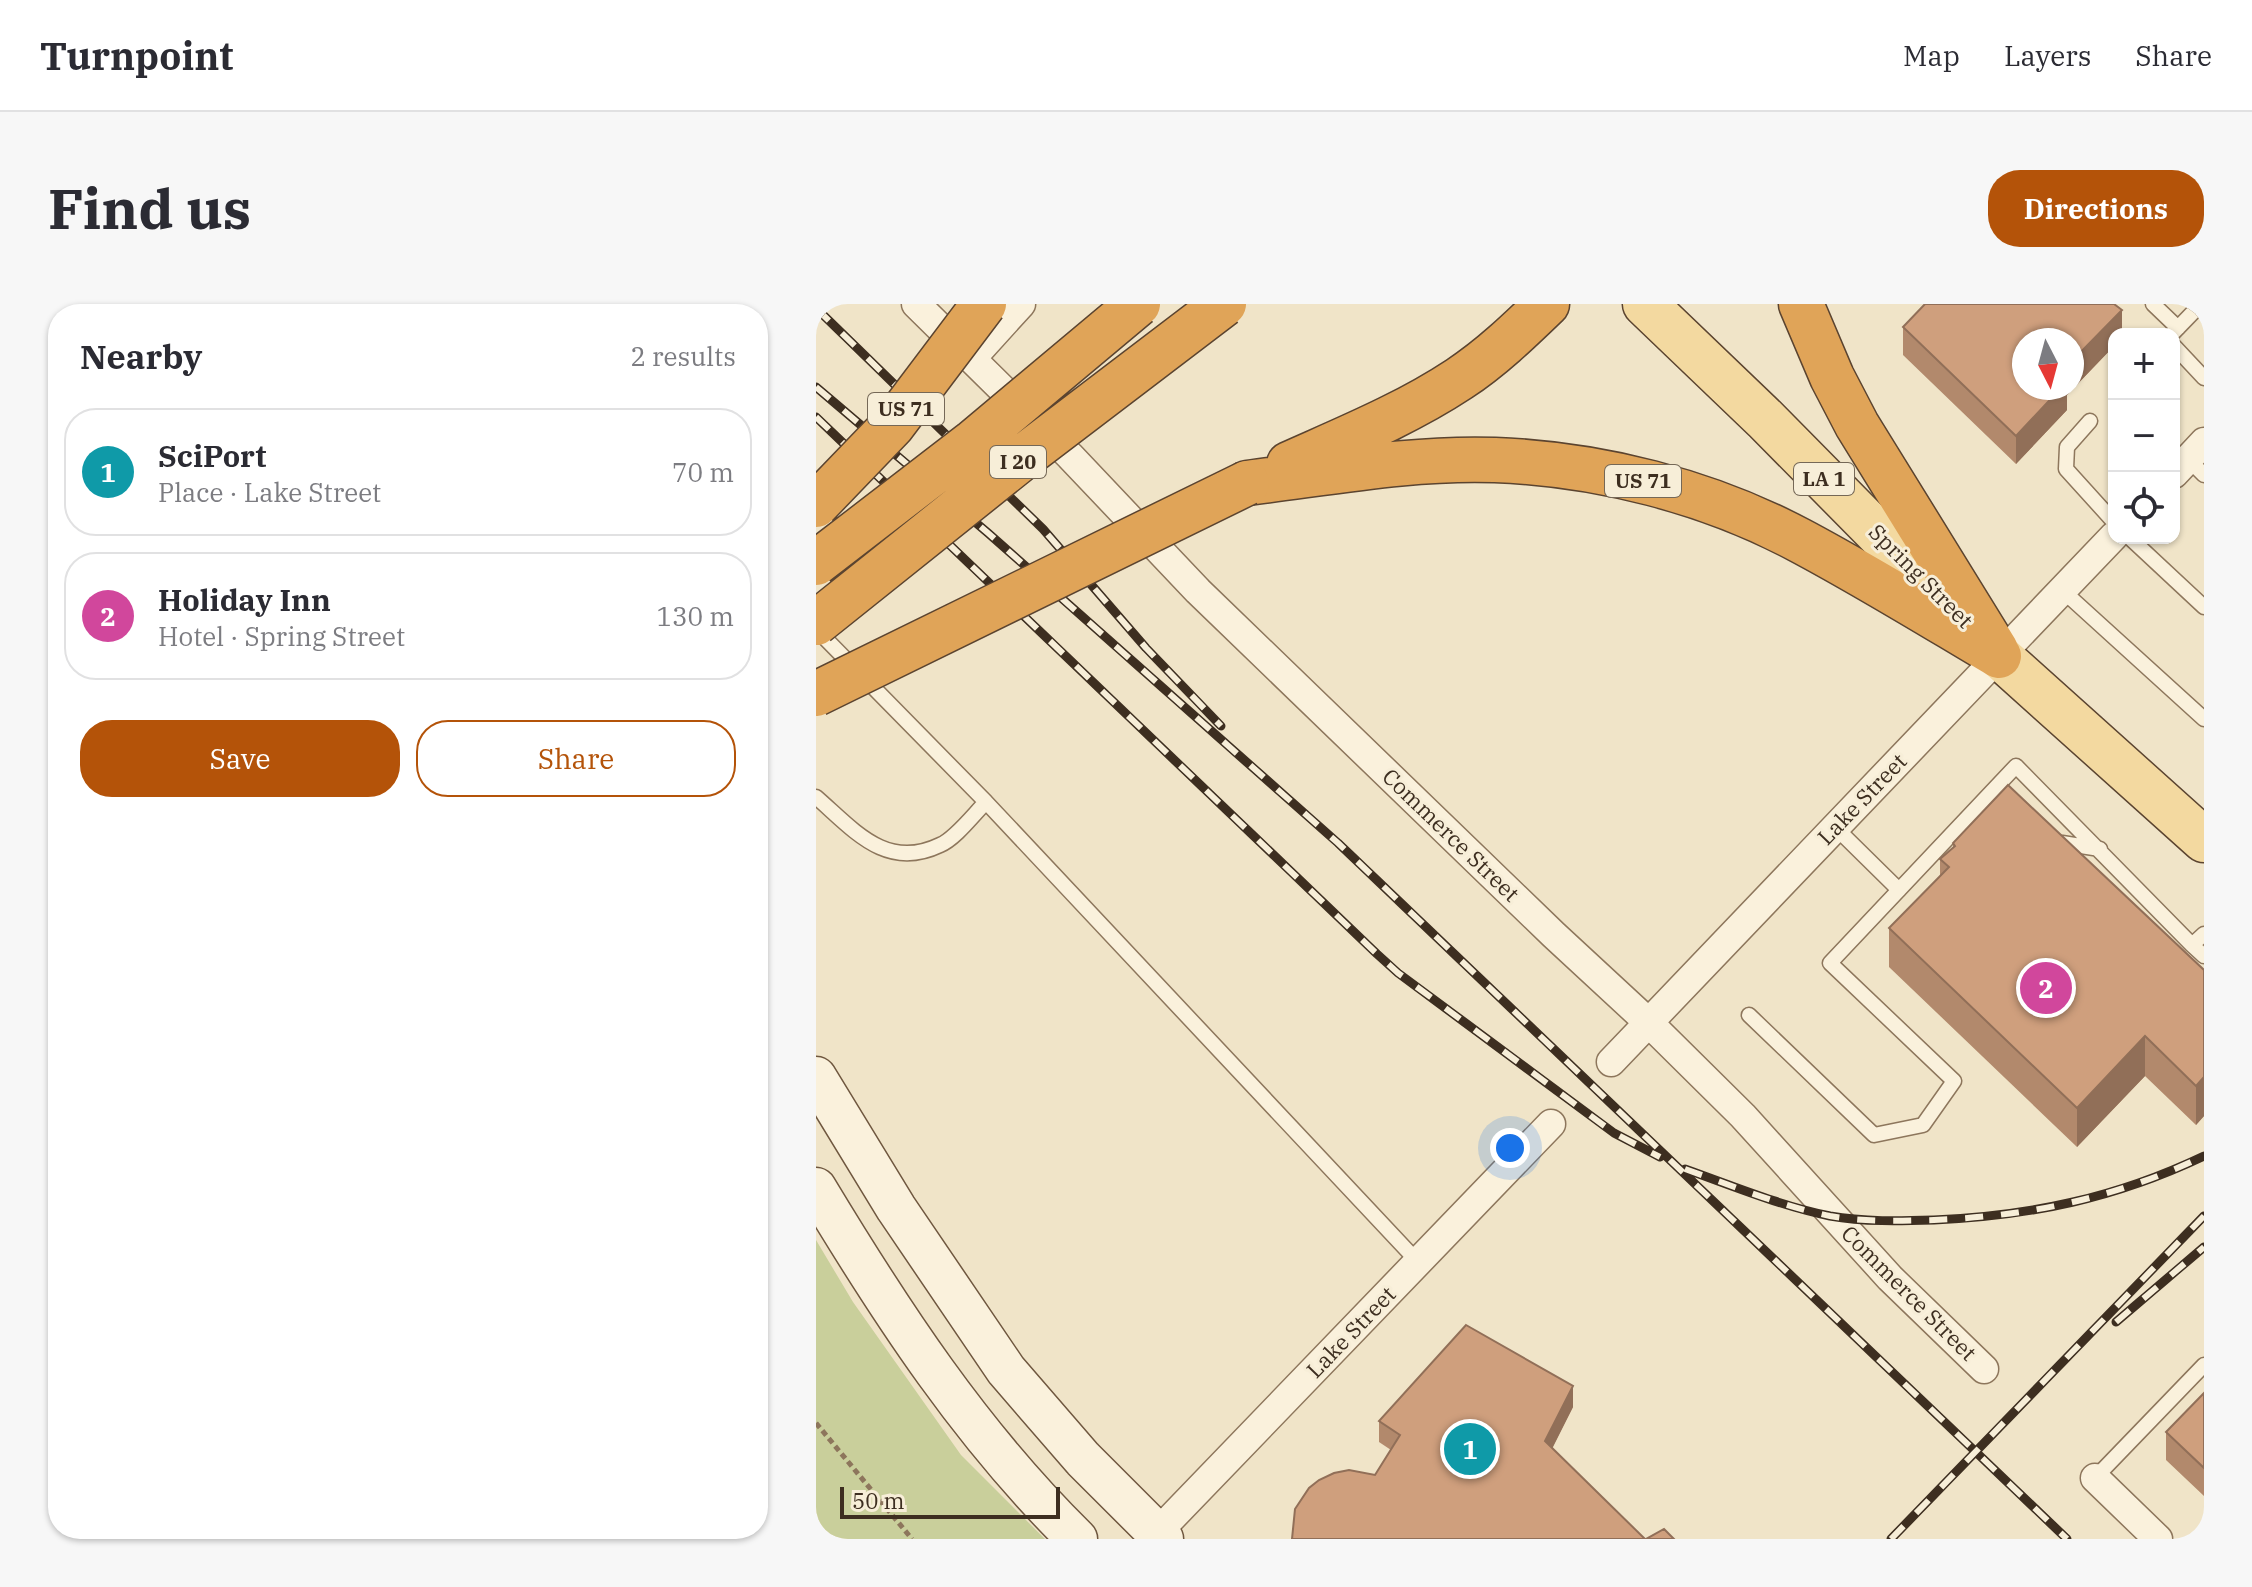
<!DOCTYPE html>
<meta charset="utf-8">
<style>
:root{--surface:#fff;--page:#f7f7f7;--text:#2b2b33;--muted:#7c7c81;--line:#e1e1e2;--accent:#b45309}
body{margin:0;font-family:"IBM Plex Serif",serif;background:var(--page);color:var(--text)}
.controls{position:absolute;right:24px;top:24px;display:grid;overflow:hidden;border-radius:16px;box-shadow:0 2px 6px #0004}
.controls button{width:72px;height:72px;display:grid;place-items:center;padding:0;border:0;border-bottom:2px solid var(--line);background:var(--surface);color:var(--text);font:40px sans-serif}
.compass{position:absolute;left:1196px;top:24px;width:72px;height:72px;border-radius:50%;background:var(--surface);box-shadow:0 2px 6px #0004;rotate:174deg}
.scale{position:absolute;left:24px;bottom:20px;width:220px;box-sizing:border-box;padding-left:8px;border:4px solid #3d2e20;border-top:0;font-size:22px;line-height:28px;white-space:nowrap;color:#3d2e20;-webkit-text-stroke:6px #f7eed8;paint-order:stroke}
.you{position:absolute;left:694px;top:844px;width:28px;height:28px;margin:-20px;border:6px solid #fff;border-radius:50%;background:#1a73e8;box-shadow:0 0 0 12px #1a73e833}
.badge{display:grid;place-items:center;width:52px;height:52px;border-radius:50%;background:var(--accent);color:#fff;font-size:26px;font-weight:700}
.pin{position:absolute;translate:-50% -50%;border:4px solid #fff;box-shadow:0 2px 8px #0006}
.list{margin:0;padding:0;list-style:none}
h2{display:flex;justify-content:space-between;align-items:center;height:104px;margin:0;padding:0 32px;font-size:34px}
h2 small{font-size:26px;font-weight:400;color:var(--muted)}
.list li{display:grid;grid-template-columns:52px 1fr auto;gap:24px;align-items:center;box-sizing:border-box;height:128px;margin:0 16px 16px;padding:0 16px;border:2px solid var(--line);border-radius:32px}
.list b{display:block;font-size:30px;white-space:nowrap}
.list p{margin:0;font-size:26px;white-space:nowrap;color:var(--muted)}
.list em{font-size:26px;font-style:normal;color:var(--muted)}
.actions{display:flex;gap:16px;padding:24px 32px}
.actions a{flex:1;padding:18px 0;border:2px solid var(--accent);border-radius:32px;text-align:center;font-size:28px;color:var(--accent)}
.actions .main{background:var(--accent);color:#fff}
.icon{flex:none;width:44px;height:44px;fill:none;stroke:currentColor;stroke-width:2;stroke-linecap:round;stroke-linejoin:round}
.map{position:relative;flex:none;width:1388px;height:1235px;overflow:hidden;border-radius:32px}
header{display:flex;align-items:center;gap:48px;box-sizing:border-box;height:112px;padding:0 40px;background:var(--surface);border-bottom:2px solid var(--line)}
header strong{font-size:38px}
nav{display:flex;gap:44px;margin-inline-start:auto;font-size:28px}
.intro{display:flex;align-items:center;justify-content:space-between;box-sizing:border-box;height:192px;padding:0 48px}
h1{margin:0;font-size:56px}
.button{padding:20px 36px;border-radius:32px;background:var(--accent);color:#fff;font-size:28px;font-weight:700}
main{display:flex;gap:48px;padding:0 48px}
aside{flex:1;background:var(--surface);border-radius:32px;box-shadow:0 2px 6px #0004}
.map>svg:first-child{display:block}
.green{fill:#c9cf9b}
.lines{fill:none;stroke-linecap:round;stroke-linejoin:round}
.lane-casing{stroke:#8d765c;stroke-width:17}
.street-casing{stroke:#8d765c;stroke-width:31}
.secondary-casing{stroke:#6f573f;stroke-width:43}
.primary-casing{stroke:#5b4430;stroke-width:47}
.highway-casing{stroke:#5b4430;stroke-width:47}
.path{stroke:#8d765c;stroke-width:5;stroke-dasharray:6 4;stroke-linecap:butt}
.lane{stroke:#faf1dc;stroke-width:14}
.street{stroke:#faf1dc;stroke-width:28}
.secondary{stroke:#faf1dc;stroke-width:40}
.primary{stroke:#f3d9a0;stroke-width:44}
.highway{stroke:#e0a458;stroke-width:44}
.rail-casing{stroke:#3d2e20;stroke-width:9}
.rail{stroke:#f7eed8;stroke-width:6;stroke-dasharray:18;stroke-linecap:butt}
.highway-bridge-casing{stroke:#5b4430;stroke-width:47;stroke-linecap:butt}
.highway-bridge{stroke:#e0a458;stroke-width:44}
.wall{fill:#b2896c}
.shaded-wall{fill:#916f58}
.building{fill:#cf9f7d;stroke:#916f58;stroke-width:2}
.labels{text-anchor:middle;stroke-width:6;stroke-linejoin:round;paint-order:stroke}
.shield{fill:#f7eed8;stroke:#756857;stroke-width:2}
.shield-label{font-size:20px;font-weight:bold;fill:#3d2e20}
.street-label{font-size:22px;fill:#3d2e20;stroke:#f7eed8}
</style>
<header>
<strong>Turnpoint</strong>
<nav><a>Map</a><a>Layers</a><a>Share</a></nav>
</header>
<div class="intro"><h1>Find us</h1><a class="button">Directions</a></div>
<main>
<aside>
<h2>Nearby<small>2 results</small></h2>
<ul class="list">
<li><span class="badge" style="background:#0f9aa8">1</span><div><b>SciPort</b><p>Place · Lake Street</p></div><em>70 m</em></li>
<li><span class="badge" style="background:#d1479c">2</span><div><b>Holiday Inn</b><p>Hotel · Spring Street</p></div><em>130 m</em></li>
</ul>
<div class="actions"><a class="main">Save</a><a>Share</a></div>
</aside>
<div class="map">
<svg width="1388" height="1235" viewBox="0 0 1388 1235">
<rect width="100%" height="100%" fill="#f0e4c8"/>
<path class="green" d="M0 936 37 998 145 1151 229 1235H0Z"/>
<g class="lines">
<defs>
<path id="lane" d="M1337 0 1362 24
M1356 30 1385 0
M1358 42 1388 74
M1274 117 1251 143 1250 165 1298 218
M1372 155 1388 171
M1314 234 1388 303
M1246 286 1388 415
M0 325 170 498 602 958
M0 493C38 526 70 567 124 541 139 535 158 510 170 498
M1019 523 1083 586
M1246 539 1284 545
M1388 630 1376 641 1388 652
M933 711 1058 831 1107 821 1138 777 1014 659 1200 462 1376 641
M1279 1174 1388 1061"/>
<path id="street" d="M100 0 254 152 382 287 738 631 832 718 927 812 1074 974 1168 1065
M156 54 205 0
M1358 170 1388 138
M795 758 1298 232
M1279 1174 1342 1235
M335 1235 735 820"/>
<path id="secondary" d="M0 773 80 904 190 1066 267 1155 347 1235
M0 884C76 1010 155 1131 261 1235"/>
<path id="primary" d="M829 0 949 115 1183 352 1388 536"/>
<path id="highway" d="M985 0 1016 73 1041 121 1180 346
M473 160C531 134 590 110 643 75 675 54 703 27 731 0
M431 179C513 169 596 153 679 156 783 160 891 187 983 236 1051 272 1117 313 1183 352"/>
</defs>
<use href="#lane" class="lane-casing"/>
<use href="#street" class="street-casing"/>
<use href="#secondary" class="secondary-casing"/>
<use href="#primary" class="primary-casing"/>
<use href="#highway" class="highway-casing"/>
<path class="path" d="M0 1119 96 1235"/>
<use href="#lane" class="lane"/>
<use href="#street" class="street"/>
<use href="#secondary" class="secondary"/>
<use href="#primary" class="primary"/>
<use href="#highway" class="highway"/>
<defs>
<path id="rail" d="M0 4 227 225 330 344 405 422
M0 83 172 229 522 539 1251 1235
M0 113 561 650 582 669 798 829 844 853
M869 865C917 882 965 902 1014 912 1048 918 1084 917 1118 916 1214 912 1300 894 1388 852
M1300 1018 1388 943
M1075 1235 1388 912"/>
</defs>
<use href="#rail" class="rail-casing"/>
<use href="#rail" class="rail"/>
<defs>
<path id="highway-bridge" d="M0 201 76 122 168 0
M0 259 156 139 322 0
M0 319 215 147 408 0
M0 390 431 179"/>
</defs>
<use href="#highway-bridge" class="highway-bridge-casing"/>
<use href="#highway-bridge" class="highway-bridge"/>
</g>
<path class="wall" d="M1087 23 1306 30H1298V42L1251 91V106L1200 160 1087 51Z
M1137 539 1388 666V812L1380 821 1329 772 1261 843 1073 663V624L1124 573V555L1137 544Z
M1388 1089V1192L1350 1156V1128Z
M757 1103 736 1144 829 1235 559 1171 575 1146 563 1138V1117Z"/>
<path class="shaded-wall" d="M1306 6V30H1298V42L1251 91V106L1200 160V132L1243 84H1256V57Z
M1329 732V772L1261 843V804Z
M1388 773V812L1380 821V782Z
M757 1082V1103L729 1159V1137Z"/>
<path class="building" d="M1109 0H1298L1306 6 1256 57V36H1208V84H1245L1200 132 1087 23Z
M1192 481 1388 666V773L1380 782 1329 732 1261 804 1073 624 1133 563 1124 555 1139 542 1137 539Z
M650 1021 757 1082 729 1137 829 1235H476L479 1205 493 1184 503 1176 518 1169 533 1166 559 1171 584 1131 563 1117Z
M1388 1089V1164L1350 1128Z
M848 1225 858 1235H830Z"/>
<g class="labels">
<g class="shield">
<rect x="52" y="89" width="76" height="32" rx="6"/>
<rect x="174" y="142" width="56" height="32" rx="6"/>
<rect x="978" y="159" width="60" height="32" rx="6"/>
<rect x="789" y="161" width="76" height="32" rx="6"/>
</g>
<g class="shield-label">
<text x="90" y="112">US 71</text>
<text x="202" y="165">I 20</text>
<text x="1008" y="182">LA 1</text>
<text x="827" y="184">US 71</text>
</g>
<g class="street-label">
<text transform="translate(1105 272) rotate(45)" y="8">Spring Street</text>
<text transform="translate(1046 495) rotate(-46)" y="8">Lake Street</text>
<text transform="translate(635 531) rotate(44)" y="8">Commerce Street</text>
<text transform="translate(1093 989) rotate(45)" y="8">Commerce Street</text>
<text transform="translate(535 1028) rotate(-46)" y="8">Lake Street</text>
</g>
</g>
</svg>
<div class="controls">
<button>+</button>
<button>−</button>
<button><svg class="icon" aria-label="locate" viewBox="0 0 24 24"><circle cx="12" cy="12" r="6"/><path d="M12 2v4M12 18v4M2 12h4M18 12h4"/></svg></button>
</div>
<svg class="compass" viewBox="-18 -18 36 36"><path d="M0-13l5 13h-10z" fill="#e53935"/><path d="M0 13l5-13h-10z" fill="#7c7c81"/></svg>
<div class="scale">50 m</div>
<div class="you"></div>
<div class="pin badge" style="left:654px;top:1145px;background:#0f9aa8">1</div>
<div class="pin badge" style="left:1230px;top:684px;background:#d1479c">2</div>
</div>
</main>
